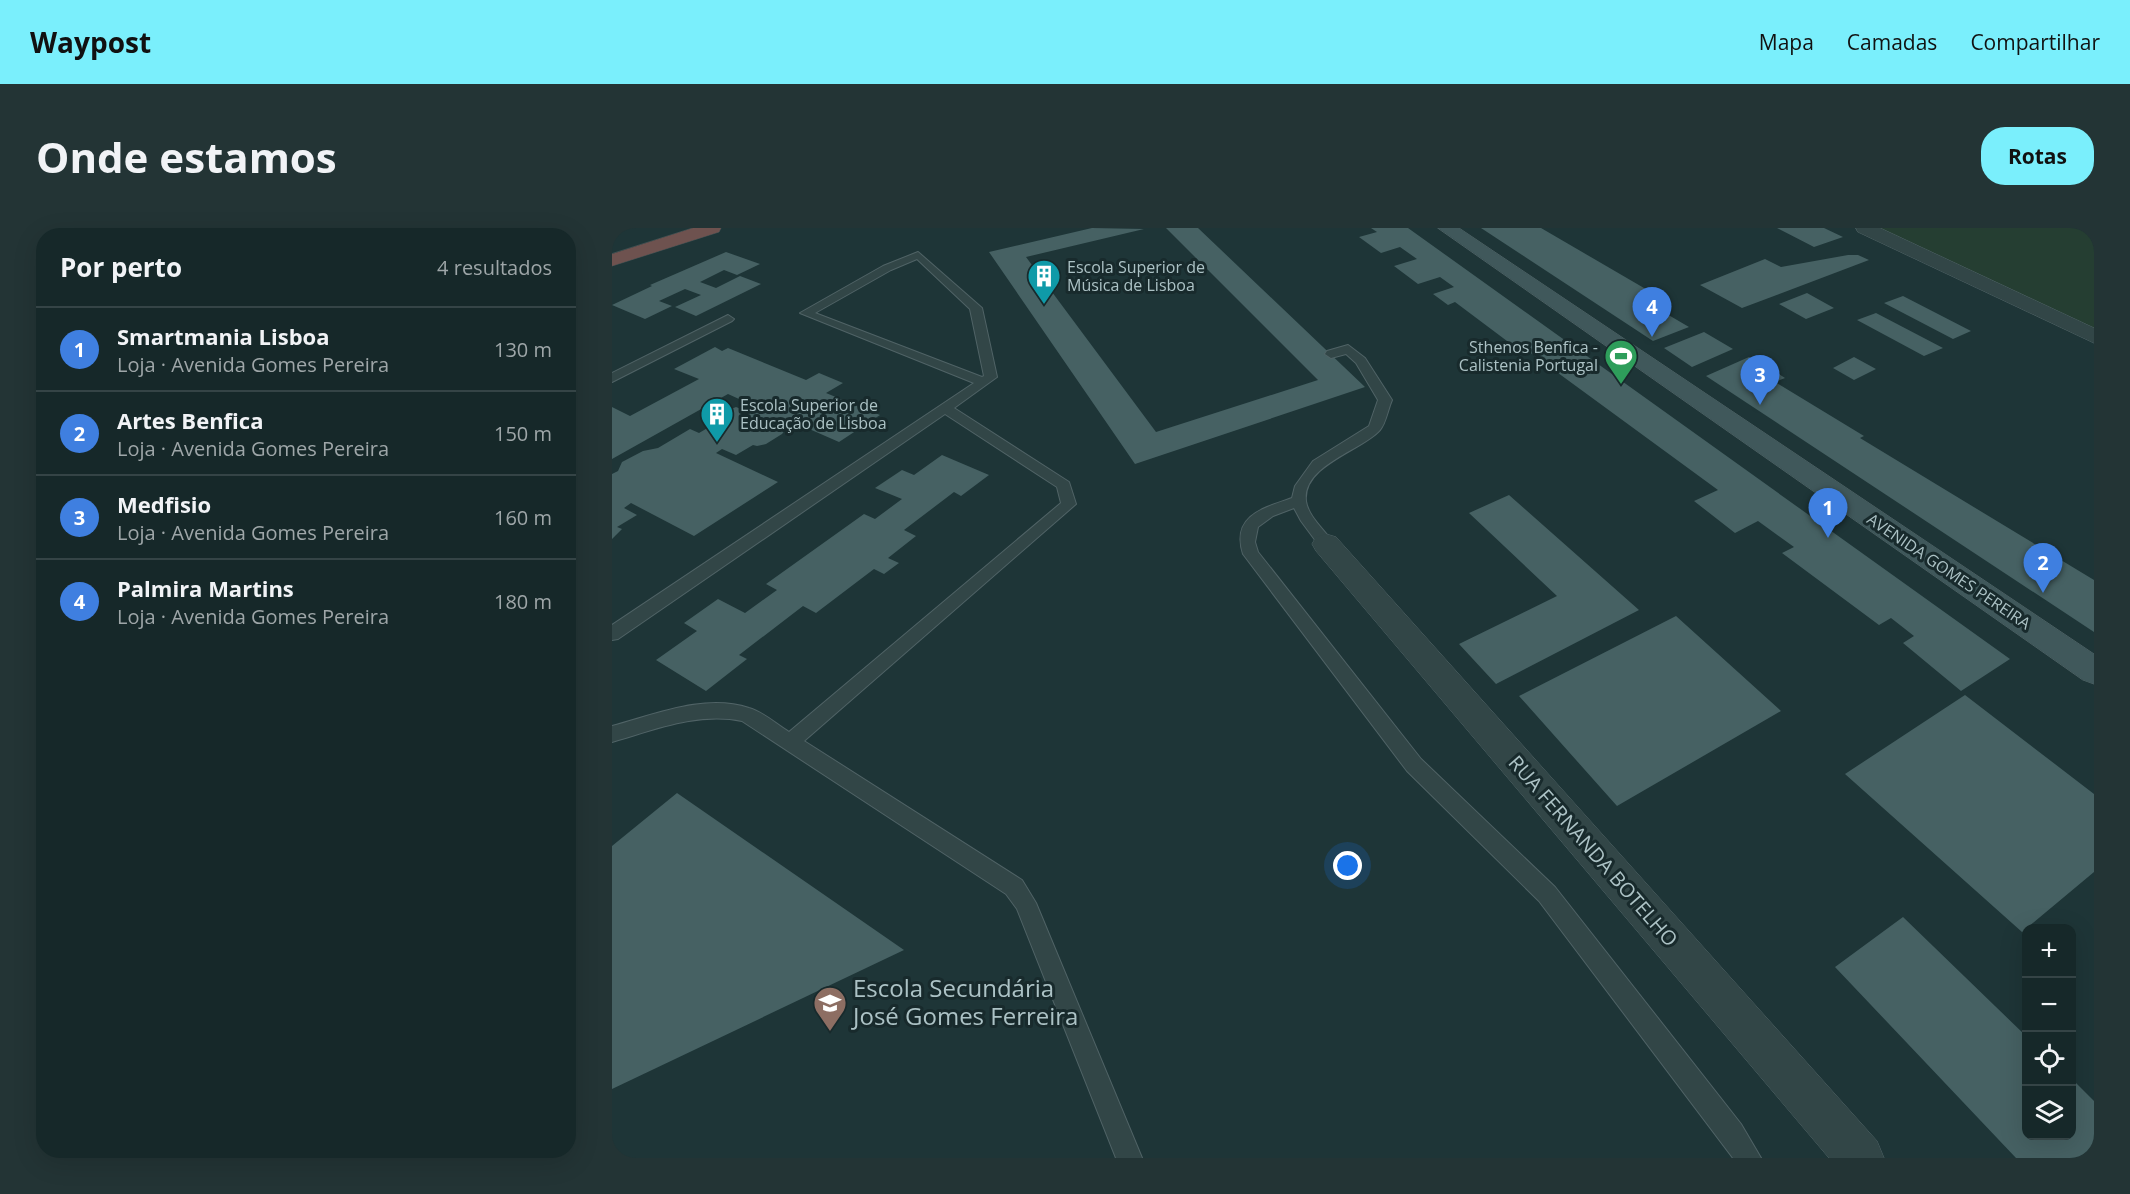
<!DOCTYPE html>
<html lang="pt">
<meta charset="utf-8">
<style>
:root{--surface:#162829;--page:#233435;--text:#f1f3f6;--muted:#9ea6a8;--line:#354446;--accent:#7aeffc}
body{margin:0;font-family:"Open Sans",sans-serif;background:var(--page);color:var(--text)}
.controls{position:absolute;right:18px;bottom:18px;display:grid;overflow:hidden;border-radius:12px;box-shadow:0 6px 24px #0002}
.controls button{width:54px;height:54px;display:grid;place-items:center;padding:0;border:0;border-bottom:2px solid var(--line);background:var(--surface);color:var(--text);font:30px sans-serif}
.you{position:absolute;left:736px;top:638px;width:21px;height:21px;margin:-15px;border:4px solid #fff;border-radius:50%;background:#1a73e8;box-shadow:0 0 0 9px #1a73e833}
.badge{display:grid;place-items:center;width:39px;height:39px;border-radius:50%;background:var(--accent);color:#fff;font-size:20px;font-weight:700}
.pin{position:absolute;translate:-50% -50px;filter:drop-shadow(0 2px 3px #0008)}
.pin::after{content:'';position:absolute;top:32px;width:21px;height:18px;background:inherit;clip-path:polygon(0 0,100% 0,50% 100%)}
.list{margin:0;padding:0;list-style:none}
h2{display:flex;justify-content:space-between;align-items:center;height:78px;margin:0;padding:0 24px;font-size:26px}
h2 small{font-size:20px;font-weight:400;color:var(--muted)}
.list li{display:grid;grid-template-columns:39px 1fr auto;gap:18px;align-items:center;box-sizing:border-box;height:84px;padding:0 24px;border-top:2px solid var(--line)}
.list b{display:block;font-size:22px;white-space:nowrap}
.list p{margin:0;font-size:20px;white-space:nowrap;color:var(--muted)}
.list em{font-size:20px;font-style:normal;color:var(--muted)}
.icon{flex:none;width:33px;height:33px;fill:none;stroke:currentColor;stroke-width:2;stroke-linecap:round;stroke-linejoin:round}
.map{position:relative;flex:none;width:1482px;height:930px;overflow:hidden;border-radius:24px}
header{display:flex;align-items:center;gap:36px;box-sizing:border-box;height:84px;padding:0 30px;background:var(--accent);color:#111}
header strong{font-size:28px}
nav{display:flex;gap:33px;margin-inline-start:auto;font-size:21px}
.intro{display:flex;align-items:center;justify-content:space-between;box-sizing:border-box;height:144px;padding:0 36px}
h1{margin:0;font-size:42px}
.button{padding:15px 27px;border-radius:24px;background:var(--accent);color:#111;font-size:21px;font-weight:700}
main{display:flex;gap:36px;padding:0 36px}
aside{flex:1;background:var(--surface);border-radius:24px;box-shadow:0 6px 24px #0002}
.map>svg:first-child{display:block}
.green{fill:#253e32}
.building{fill:#466163}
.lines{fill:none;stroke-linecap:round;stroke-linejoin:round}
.lane-casing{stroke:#506366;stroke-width:2}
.street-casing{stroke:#506366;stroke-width:1}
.secondary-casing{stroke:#506366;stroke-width:1}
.highway-casing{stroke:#3d5052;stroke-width:1}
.lane{fill:#324647;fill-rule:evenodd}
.street{fill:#324647;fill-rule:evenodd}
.secondary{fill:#40585b;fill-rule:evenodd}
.highway{fill:#6e524f;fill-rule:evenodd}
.labels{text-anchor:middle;stroke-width:6;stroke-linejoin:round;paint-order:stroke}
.far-poi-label{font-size:16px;fill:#acc2c5;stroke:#182a2c;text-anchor:start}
.far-street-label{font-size:16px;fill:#acc2c5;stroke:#182a2c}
.street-label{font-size:20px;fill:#acc2c5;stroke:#182a2c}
.near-poi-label{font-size:24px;fill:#acc2c5;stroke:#182a2c;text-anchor:start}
</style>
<header>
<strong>Waypost</strong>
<nav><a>Mapa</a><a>Camadas</a><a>Compartilhar</a></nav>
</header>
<div class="intro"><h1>Onde estamos</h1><a class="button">Rotas</a></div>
<main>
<aside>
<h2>Por perto<small>4 resultados</small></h2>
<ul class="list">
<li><span class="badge" style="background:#3f7fe0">1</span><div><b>Smartmania Lisboa</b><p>Loja · Avenida Gomes Pereira</p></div><em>130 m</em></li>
<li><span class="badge" style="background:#3f7fe0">2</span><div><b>Artes Benfica</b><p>Loja · Avenida Gomes Pereira</p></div><em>150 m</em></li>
<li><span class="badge" style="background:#3f7fe0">3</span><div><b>Medfisio</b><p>Loja · Avenida Gomes Pereira</p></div><em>160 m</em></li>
<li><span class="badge" style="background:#3f7fe0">4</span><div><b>Palmira Martins</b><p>Loja · Avenida Gomes Pereira</p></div><em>180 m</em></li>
</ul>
</aside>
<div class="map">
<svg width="1482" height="930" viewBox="0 0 1482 930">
<rect width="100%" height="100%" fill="#1e3537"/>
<path class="green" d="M1267 0H1482V101Z"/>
<path class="building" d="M480 0 532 1 414 29 544 204 706 152 554 0H586L753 159 523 236 377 24Z
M759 0H796L1398 431 1349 463 1291 415 1302 408 1279 390 1267 397 1170 325 1182 319 1146 293 1123 305 1082 273 1106 262 916 123 911 125 843 74 836 77 821 66 842 59 828 49 806 56 782 38 805 31 788 19 769 25 747 9 765 4Z
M869 0H929L1044 67 1037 70 1042 73 1036 75 1077 99 1041 113Z
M1165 0H1212L1231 9 1202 19Z
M114 24 148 36 125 47 112 42 88 54 104 60 128 48 149 56 84 88 63 79 89 67 73 61 47 73 60 78 33 91 0 77 40 58 38 57Z
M1236 27H1246L1257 32 1130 80 1088 57 1153 31 1169 39Z
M1195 65 1222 80 1194 91 1167 76Z
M1291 68 1359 103 1341 111 1272 75Z
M1264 85 1331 120 1312 128 1245 92Z
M1092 104 1121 121 1080 139 1052 120Z
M103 119 110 123 116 120 194 152 207 145 231 155 214 165 268 187 227 214 179 193 170 199 174 201 170 206 154 216 145 218 141 217 124 227 110 221 104 225 166 254 82 308 19 275 12 280 25 287 5 299 10 301 0 311V246L6 243 10 234 31 223 46 220 78 201 87 205 99 198 95 196 107 186 124 179 129 181 138 176 116 166 0 231V179L18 188 87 151 62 141Z
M1137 129 1147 133 1173 150 1163 154 1252 208 1248 210 1482 352V404L1094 148Z
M1242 129 1264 141 1242 152 1221 140Z
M330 227 377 247 349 268 342 264 292 302 304 308 276 330 287 335 272 346 262 341 204 385 191 378 127 427 135 431 94 463 44 432 85 403 72 395 106 371 133 385 165 362 154 356 252 286 263 291 290 271 263 260 290 242 302 247Z
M897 267 1027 382 884 456 847 416 945 368 857 285Z
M1064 388 1169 483 1005 578 907 468Z
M1353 467 1482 566V644L1410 704 1233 546Z
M65 565 292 722 0 861V618Z
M1291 689 1414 808V908H1460V851L1482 873V930H1404L1223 739Z"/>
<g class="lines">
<defs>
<path id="lane" d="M306 24 370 80 385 149 342 180 457 254 464 276 192 513 410 652 424 675 530 930H504L405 681 394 666 130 493C85 484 42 502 0 514V498C42 487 93 465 137 480 151 484 164 496 177 504L449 275 445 259 333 186 6 411 0 412V397L362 155 188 85 271 38ZM305 31 358 81 372 148 370 149 203 85 279 42Z
M116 87 122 91 120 93 0 154V145Z
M736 117 753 130 780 172C776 181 774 195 768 202 751 222 690 237 694 273 696 289 714 303 722 316L719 320H709L689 293 682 280 661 288 646 299 643 314 646 324 809 531 943 659 1129 896 1149 930H1121L927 673 795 543 631 326C619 288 651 280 680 270L683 258 701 233 757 198 766 172 744 135 734 126 719 130 713 126 715 123Z"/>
<path id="street" d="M1244 0H1268L1482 100V115L1246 4Z
M714 306 724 309 1265 913 1272 930H1217L704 323 700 316 704 309Z"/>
<path id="secondary" d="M826 0H847L1482 426V456L1471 452Z"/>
<path id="highway" d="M81 0H109L107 4 0 38V26Z"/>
</defs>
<use href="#lane" class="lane-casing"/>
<use href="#street" class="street-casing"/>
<use href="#secondary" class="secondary-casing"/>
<use href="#highway" class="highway-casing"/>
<use href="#lane" class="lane"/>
<use href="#street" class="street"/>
<use href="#secondary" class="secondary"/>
<use href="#highway" class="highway"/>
</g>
<defs>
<symbol id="building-pin" viewBox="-11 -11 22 30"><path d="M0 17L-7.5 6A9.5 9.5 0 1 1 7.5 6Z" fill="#0f9aa8" stroke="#182a2c"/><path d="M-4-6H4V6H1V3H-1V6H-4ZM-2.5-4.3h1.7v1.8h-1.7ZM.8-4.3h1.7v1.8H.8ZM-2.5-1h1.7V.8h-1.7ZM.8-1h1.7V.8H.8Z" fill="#fff"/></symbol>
<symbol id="stadium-pin" viewBox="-11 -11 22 30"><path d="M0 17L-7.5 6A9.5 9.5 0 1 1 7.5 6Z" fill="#2e9e5b" stroke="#182a2c"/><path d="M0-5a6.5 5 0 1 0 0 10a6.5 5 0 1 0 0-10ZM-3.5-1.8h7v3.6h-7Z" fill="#fff"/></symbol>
<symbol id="school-pin" viewBox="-11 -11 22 30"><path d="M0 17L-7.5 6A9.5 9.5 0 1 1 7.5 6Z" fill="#8d6e63" stroke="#182a2c"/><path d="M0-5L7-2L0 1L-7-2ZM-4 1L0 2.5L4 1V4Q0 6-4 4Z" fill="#fff"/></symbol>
</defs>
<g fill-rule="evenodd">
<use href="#building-pin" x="413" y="29" width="38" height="52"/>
<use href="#stadium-pin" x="990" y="109" width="38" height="52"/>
<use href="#building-pin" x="86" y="167" width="38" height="52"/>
<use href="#school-pin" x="199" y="756" width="38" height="52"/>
</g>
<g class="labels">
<g class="far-poi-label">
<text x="455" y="45">Escola Superior de<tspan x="455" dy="18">Música de Lisboa</tspan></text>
<text x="986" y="125" text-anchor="end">Sthenos Benfica -<tspan x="986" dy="18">Calistenia Portugal</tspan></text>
<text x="128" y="183">Escola Superior de<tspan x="128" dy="18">Educação de Lisboa</tspan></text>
</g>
<g class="far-street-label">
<text transform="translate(1337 343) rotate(34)" y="6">AVENIDA GOMES PEREIRA</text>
</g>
<g class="street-label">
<text transform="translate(981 623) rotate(49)" y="7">RUA FERNANDA BOTELHO</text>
</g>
<g class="near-poi-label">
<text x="241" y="769">Escola Secundária<tspan x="241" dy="28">José Gomes Ferreira</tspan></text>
</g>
</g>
</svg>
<div class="controls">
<button>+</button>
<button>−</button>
<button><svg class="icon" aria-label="locate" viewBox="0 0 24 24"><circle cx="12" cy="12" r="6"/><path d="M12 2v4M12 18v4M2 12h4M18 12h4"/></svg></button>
<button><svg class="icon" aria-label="layers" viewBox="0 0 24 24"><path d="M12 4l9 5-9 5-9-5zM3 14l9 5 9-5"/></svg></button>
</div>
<div class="you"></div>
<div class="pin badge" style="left:1216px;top:310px;background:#3f7fe0">1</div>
<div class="pin badge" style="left:1431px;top:365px;background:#3f7fe0">2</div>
<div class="pin badge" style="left:1148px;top:177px;background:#3f7fe0">3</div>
<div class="pin badge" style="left:1040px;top:109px;background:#3f7fe0">4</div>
</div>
</main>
